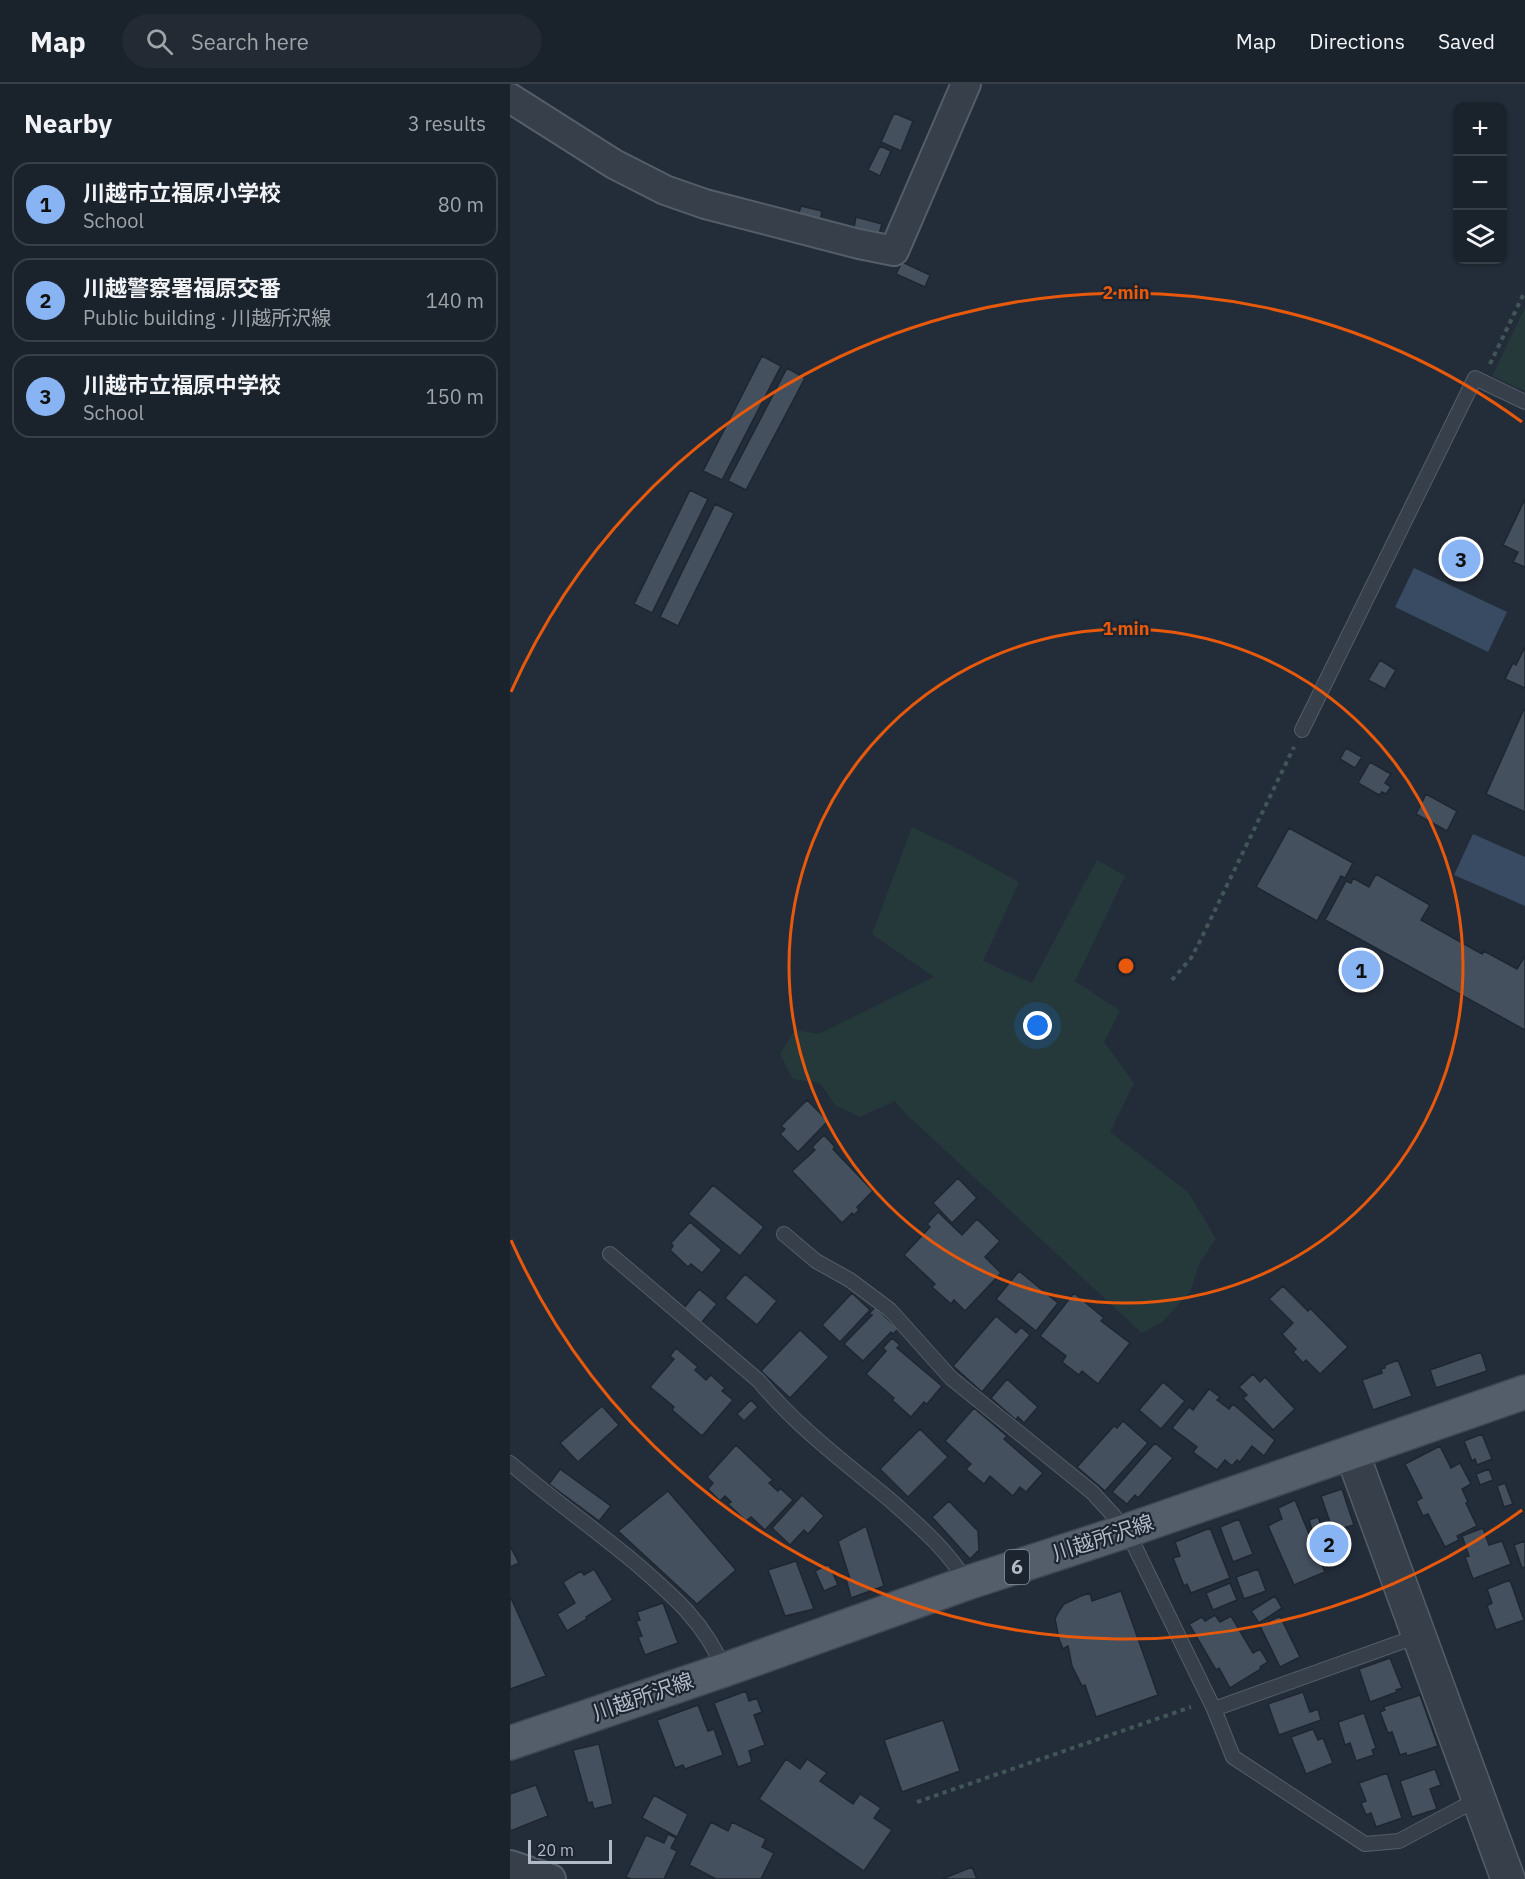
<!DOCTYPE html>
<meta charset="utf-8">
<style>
:root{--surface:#1a222c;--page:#232a34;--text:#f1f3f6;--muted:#9fa4a9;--line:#383f48;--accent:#88b4f4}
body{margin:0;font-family:"IBM Plex Sans","Noto Sans JP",sans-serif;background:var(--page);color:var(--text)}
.controls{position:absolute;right:18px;top:18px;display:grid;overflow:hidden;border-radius:12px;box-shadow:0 2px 4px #0004}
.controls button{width:54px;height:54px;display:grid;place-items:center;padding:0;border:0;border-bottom:2px solid var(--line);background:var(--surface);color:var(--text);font:30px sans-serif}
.scale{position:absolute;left:18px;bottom:15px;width:84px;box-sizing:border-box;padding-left:6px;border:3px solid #b1bac6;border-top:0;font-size:16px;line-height:21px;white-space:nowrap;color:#b1bac6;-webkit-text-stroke:4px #1c242f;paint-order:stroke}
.you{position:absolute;left:528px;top:942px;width:21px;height:21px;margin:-15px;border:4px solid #fff;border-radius:50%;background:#1a73e8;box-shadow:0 0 0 9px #1a73e833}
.badge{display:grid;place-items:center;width:39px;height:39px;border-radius:50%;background:var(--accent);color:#111;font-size:20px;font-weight:700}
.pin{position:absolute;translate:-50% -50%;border:3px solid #fff;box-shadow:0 2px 6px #0006}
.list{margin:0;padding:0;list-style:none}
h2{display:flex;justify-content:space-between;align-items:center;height:78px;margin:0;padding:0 24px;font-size:26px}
h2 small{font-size:20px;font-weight:400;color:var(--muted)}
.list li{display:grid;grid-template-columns:39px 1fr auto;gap:18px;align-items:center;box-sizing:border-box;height:84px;margin:0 12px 12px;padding:0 12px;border:2px solid var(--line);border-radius:18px}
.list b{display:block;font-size:22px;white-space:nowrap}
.list p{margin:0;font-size:20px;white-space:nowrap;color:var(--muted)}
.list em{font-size:20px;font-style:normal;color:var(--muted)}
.icon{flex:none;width:33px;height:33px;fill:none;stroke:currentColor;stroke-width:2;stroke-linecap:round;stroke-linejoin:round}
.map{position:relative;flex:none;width:1015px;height:1795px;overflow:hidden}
header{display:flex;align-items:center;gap:36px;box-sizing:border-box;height:84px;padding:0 30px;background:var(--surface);border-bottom:2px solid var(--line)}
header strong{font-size:28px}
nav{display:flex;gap:33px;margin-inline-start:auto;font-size:21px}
.search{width:420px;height:54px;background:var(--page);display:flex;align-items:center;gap:15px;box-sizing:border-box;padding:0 21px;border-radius:33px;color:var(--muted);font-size:22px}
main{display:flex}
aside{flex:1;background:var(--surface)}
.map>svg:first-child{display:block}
.green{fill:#25393b}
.water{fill:#384b63}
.building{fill:#44505e;stroke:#1e2631;stroke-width:1.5}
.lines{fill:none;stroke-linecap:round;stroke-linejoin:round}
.service-casing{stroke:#545d68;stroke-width:16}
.minor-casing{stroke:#545d68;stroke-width:32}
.tertiary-casing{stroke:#545d68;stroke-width:36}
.primary-casing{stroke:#404853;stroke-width:36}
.path{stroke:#425658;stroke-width:4;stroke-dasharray:4.5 4.5;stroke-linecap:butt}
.service{stroke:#363f4a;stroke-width:14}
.minor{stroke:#363f4a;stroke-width:28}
.tertiary{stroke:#363f4a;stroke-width:33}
.primary{stroke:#545e6a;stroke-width:33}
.ring{fill:none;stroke:#e8590c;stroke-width:3}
.labels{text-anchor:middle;stroke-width:4.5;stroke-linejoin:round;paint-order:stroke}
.shield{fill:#1c242f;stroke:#848d99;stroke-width:1.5}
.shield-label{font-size:20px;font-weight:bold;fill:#b1bac6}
.street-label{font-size:21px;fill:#b1bac6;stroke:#1c242f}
.centre{fill:#e8590c;stroke:#1c242f;stroke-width:3}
.ring-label{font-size:18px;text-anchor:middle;font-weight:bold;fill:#e8590c;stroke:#1c242f;stroke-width:4.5;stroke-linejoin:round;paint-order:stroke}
</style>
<header>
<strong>Map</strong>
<div class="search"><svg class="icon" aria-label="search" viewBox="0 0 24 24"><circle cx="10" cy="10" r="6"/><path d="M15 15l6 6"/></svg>Search here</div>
<nav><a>Map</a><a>Directions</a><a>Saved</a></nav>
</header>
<main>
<aside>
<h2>Nearby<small>3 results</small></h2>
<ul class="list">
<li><span class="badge">1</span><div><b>川越市立福原小学校</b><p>School</p></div><em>80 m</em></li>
<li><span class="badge">2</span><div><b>川越警察署福原交番</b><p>Public building · 川越所沢線</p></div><em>140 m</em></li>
<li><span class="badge">3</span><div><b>川越市立福原中学校</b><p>School</p></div><em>150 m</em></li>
</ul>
</aside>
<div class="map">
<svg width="1015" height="1795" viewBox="0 0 1015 1795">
<rect width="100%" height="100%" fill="#232d3a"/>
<path class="green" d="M1015 224V307L982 292Z
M402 743 456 769 509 798 473 877 522 899 587 776 615 792 565 897 610 927 594 958 624 999 600 1048 678 1108 706 1155 690 1178 680 1208 652 1238 632 1249 394 1028 385 1017 350 1033 326 1022 310 999 283 995 270 970 285 946 309 950 424 893 362 850Z"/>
<path class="water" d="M904 484 997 528 978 568 885 523Z
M963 750 1015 773V822L944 791Z"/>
<path class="building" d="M384 29 403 37 391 67 371 58Z
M370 62 381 67 370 92 358 86Z
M291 122 312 127 310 138 288 132Z
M346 133 372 140 369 150 344 143Z
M392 178 420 191 415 203 386 190Z
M252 272 271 282 212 396 193 387Z
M277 284 295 294 236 406 218 397Z
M180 406 198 415 142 529 124 520Z
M1015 415V483L1003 478 1008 468 993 461Z
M205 420 224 429 168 542 150 533Z
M1015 563V604L995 595 1003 579 1006 581Z
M870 576 886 586 875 605 858 596Z
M1014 625H1015V728L976 710Z
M836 664 852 673 845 684 830 675Z
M860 678 881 690 875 699 881 703 876 710 872 708 869 711 848 699Z
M916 710 947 727 937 747 906 730Z
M779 744 843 779 835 794 831 792 807 837 746 803Z
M866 790 920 821 911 836 972 870 974 867 1007 885 1015 872V946L815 836 836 797 841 799 843 794 859 803Z
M297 1016 318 1037 288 1068 270 1050 275 1045 271 1042Z
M314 1051 325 1063 323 1065 363 1107 347 1123 349 1126 344 1131 342 1129 332 1139 282 1087 305 1066 302 1063Z
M448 1094 467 1114 442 1139 423 1119Z
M203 1101 254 1143 230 1172 178 1130Z
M428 1128 452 1151 467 1135 490 1157 475 1173 491 1189 455 1227 444 1216 441 1220 422 1203 425 1200 394 1171 420 1143 417 1140Z
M180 1138 212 1166 192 1189 181 1180 178 1183 160 1166 163 1162 161 1159Z
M509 1187 548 1219 526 1247 486 1215Z
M235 1190 267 1217 247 1241 215 1214Z
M773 1202 798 1227 800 1224 838 1263 810 1290 796 1276 793 1279 783 1268 786 1265 772 1250 783 1239 759 1215Z
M189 1205 207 1220 191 1239 174 1224Z
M342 1209 360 1226 330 1258 312 1241Z
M564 1209 594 1234 591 1237 620 1259 588 1300 572 1287 569 1291 552 1278 556 1272 530 1252Z
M365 1223 388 1245 383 1250 381 1248 353 1277 334 1260 362 1231 359 1230Z
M486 1232 506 1249 511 1243 520 1251 472 1308 443 1282Z
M290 1246 319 1273 280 1314 251 1287Z
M382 1254 390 1261 387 1264 432 1302 417 1320 414 1318 401 1333 382 1316 384 1314 356 1290 376 1267 373 1264Z
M166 1264 188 1283 185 1286 196 1296 201 1291 215 1304 212 1307 223 1316 192 1352 162 1326 164 1323 140 1303 164 1275 160 1272Z
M971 1268 977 1287 926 1304 920 1286Z
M888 1276 902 1312 863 1326 852 1296 872 1289 871 1285 875 1284V1281Z
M743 1290 750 1298 755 1293 785 1325 763 1346 733 1314 737 1311 729 1303Z
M497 1295 528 1323 514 1339 508 1333 506 1336 481 1314Z
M653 1298 675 1317 651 1345 629 1326Z
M699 1305 710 1313 707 1316 719 1325 723 1320 765 1356 754 1372 742 1362 730 1378 727 1376 722 1382 715 1376 707 1386 683 1368 687 1363 662 1344 679 1323 683 1326Z
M241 1316 248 1323 234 1337 227 1330Z
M92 1322 109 1341 68 1378 50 1359Z
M464 1324 497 1352 494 1355 533 1389 516 1408 510 1403 503 1412 480 1392 474 1400 456 1385 461 1380 435 1357Z
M613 1337 638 1359 595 1407 567 1383 604 1342 607 1344Z
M410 1345 438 1373 398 1413 370 1385Z
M972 1350 982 1375 967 1381 965 1375 962 1377 954 1357Z
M645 1359 663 1374 628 1414 625 1411 617 1420 602 1408Z
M226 1361 263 1396 259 1399 268 1407 270 1404 283 1416 255 1446 241 1433 236 1437 218 1420 221 1418 215 1412 210 1417 198 1405 203 1399 197 1393Z
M930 1362 941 1384 950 1379 961 1400 952 1405 958 1418 956 1419 967 1442 947 1452 949 1456 935 1463 918 1430 913 1432 906 1417 912 1414 895 1380Z
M50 1385 101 1422 89 1437 39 1400Z
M979 1385 983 1396 970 1401 966 1390Z
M995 1399 1003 1420 994 1423 987 1402Z
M832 1405 844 1441 823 1447 811 1412Z
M158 1407 226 1486 187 1520 108 1447Z
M292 1411 314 1432 298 1450 294 1446 280 1461 262 1444Z
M785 1416 815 1488 784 1501 758 1442 772 1435 768 1424Z
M439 1417 468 1447 469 1466 460 1475 422 1433Z
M808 1433 813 1446 803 1449 799 1436Z
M729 1435 743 1470 723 1478 710 1443Z
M356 1442 374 1502 341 1514 336 1495H340L328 1457Z
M700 1444 720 1494 681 1509 677 1500 674 1502 663 1474 670 1472 665 1458Z
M973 1444 979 1461 992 1457 1001 1480 963 1495 955 1473 959 1472 952 1452Z
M1015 1457V1483L1012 1484 1004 1461Z
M820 1460 828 1478 817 1483 810 1464Z
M0 1462 9 1479 0 1483Z
M286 1477 304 1525 275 1532 258 1486Z
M319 1480 328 1501 314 1507 305 1487Z
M84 1485 103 1516 76 1533 77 1535 57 1547 47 1530 65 1519 53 1498 71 1487 74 1491Z
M748 1485 756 1507 734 1515 726 1493Z
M1000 1496 1014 1536 986 1546 977 1522 982 1519 977 1505Z
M720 1499 727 1516 703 1526 696 1509Z
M611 1507 648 1611 586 1633 575 1601 572 1602 562 1582 558 1562 553 1565 549 1555 545 1535 549 1527 554 1520 571 1512 580 1509 582 1517Z
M765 1512 772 1524 749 1539 741 1527Z
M1 1514 36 1592 0 1605V1515Z
M153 1519 168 1559 135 1571 128 1553 132 1552 126 1537 130 1536 127 1528Z
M705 1531 710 1538 721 1532 743 1569 750 1565 758 1578 750 1583 751 1585 720 1604 709 1584 706 1586 679 1540 692 1533 695 1537Z
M770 1532 790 1573 770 1583 750 1542Z
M880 1574 892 1604 886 1606 887 1608 860 1618 849 1585Z
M236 1607 239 1617 247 1614 252 1628 244 1631 255 1661 239 1667 242 1678 228 1683 204 1619Z
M793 1608 800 1628 808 1625 811 1636 769 1651 758 1620Z
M910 1611 928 1662 897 1672 896 1669 890 1671 882 1648 878 1649 870 1628 875 1626 873 1623Z
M188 1621 198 1647 204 1645 213 1671 175 1685 173 1681 165 1684 147 1636Z
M854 1629 866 1664 862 1666 864 1671 846 1677 840 1659 835 1661 828 1638Z
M433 1636 450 1687 392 1708 374 1656Z
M803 1645 808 1656 813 1654 823 1679 796 1690 781 1653Z
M89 1660 103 1720 84 1725 82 1718 78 1719 63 1666Z
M276 1675 290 1685 297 1675 317 1689 310 1697 343 1720 350 1710 371 1724 364 1734 382 1746 354 1787 249 1715Z
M925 1685 931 1701 920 1705 927 1725 902 1733 890 1697Z
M877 1689 892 1734 866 1743 861 1729 856 1731 851 1719 856 1717 849 1699Z
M26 1701 38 1732 0 1747V1710Z
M144 1711 178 1730 167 1753 132 1734Z
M201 1738 218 1747 222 1738 256 1755 252 1763 264 1769 251 1795H206L179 1781Z
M158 1750 166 1754 161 1764 167 1767 154 1795H121L116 1793 136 1751 154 1759Z
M462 1783 467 1795H432Z"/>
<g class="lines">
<defs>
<path id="service" d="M792 646 965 294 1015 318
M274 1150 306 1177 340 1196 380 1226 441 1294 582 1408 604 1432 625 1463 704 1625
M100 1170 249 1297C286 1342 334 1378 379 1415 408 1441 437 1465 457 1499
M0 1379C40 1413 83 1444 123 1477 160 1509 196 1539 214 1586
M908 1552 704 1625 723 1673 855 1760 889 1757 951 1724 968 1717"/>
<path id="minor" d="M0 14 104 80 155 106 195 120 349 160 384 167 456 0
M0 1781 41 1795"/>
<path id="tertiary" d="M842 1369 998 1795"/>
<path id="primary" d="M0 1659 214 1586 457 1499 616 1447 1015 1308"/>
</defs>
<use href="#service" class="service-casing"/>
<use href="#minor" class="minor-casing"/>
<use href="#tertiary" class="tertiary-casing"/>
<use href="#primary" class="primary-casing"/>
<path class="path" d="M980 280 1015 207
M662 896 681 874 689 859 784 663
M407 1718 681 1623"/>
<use href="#service" class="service"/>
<use href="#minor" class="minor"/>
<use href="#tertiary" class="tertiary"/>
<use href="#primary" class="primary"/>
</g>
<g class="ring">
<circle cx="616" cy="882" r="337"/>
<path d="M1012 1426A673 673 0 0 1 1 1156M1 608A673 673 0 0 1 1012 338"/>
</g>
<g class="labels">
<rect class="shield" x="495" y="1466" width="24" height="34" rx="4.5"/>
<g class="shield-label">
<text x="507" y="1490">6</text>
</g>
<g class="street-label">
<text transform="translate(593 1454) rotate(-18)" y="7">川越所沢線</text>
<text transform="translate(133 1613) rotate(-19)" y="7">川越所沢線</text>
</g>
</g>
<circle cx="616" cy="882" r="9" class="centre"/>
<g class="ring-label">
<text x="616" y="215">2 min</text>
<text x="616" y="551">1 min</text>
</g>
</svg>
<div class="controls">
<button>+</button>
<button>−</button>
<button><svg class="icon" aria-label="layers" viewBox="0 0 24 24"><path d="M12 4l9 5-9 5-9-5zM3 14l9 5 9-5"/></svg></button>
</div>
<div class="scale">20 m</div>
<div class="you"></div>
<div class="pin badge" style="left:851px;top:886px">1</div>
<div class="pin badge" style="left:819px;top:1460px">2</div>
<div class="pin badge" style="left:951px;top:475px">3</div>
</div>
</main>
